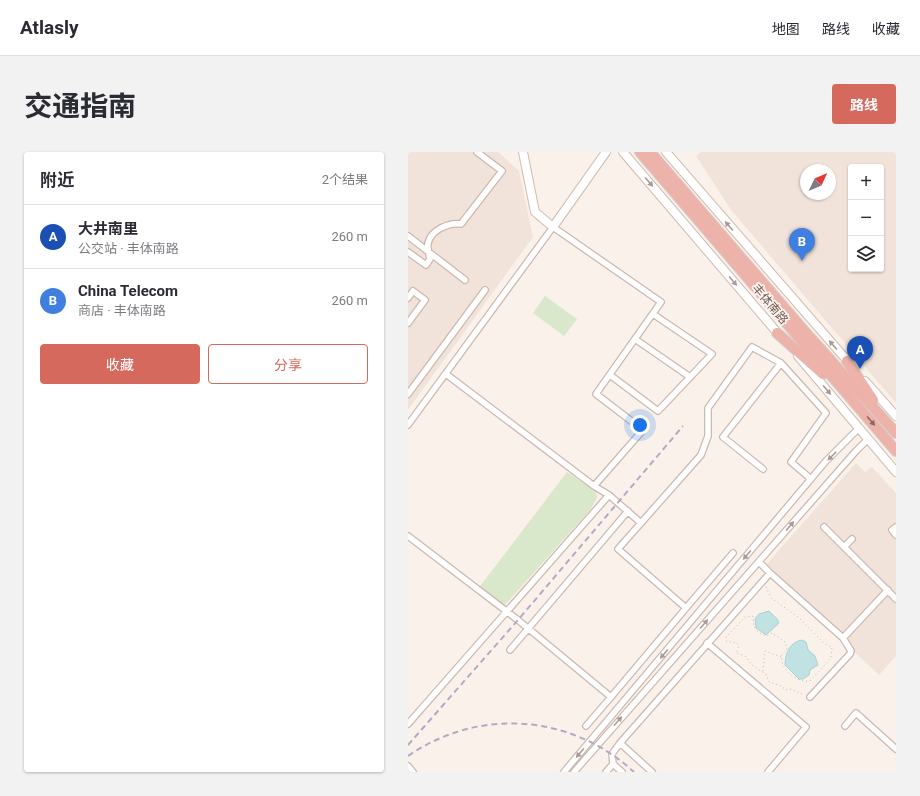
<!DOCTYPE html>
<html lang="zh">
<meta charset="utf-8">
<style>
:root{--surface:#fff;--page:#f2f2f3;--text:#2b2b33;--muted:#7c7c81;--line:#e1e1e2;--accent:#d6695e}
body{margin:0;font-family:Roboto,"Noto Sans SC",sans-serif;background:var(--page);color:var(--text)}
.controls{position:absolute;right:12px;top:12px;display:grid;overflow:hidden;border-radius:4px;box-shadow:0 1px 3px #0004}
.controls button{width:36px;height:36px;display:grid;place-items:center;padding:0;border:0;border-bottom:1px solid var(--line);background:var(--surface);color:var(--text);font:20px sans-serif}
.compass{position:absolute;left:392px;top:12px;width:36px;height:36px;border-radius:50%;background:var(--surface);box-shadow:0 1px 3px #0004;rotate:46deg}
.you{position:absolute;left:232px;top:273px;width:14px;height:14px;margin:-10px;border:3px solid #fff;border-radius:50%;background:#1a73e8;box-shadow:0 0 0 6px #1a73e833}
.badge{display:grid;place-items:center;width:26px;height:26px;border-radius:50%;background:var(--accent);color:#fff;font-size:13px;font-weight:700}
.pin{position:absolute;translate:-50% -33px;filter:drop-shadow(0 1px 2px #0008)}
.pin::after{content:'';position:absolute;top:21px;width:14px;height:12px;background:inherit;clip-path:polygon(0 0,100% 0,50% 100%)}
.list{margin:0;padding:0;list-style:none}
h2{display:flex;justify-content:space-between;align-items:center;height:52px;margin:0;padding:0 16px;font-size:17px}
h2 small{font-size:13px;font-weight:400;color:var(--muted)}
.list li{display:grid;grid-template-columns:26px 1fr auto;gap:12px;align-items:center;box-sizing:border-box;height:64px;padding:0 16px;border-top:1px solid var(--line)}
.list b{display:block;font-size:15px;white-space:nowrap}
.list p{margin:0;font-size:13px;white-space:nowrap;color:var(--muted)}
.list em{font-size:13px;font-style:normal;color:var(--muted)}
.actions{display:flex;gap:8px;padding:12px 16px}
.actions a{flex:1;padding:9px 0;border:1px solid var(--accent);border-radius:4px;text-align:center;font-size:14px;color:var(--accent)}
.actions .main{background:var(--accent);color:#fff}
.icon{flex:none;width:22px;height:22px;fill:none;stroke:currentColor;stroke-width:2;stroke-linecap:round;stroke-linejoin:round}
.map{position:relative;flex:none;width:488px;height:620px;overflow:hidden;border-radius:4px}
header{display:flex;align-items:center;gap:24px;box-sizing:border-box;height:56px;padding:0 20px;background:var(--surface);border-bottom:1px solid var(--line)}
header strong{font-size:19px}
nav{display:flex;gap:22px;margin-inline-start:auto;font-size:14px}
.intro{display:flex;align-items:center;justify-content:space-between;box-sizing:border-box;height:96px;padding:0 24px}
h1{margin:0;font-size:28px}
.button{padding:10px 18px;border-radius:4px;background:var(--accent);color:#fff;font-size:14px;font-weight:700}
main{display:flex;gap:24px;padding:0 24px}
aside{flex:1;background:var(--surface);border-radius:4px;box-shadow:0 1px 3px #0004}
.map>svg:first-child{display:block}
.residential{fill:#f1e3d9;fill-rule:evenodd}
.green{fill:#d9e7ca}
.water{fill:#c0e2e2;stroke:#a8d2d3}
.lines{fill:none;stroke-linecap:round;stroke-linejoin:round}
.street-casing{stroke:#ccb9b1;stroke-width:8}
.secondary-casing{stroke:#d0bbb2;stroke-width:10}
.highway-casing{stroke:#d8d0ce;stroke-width:12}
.path{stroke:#d2b3a8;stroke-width:1;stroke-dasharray:1 3;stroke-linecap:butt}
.street{stroke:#fff;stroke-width:5.5}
.secondary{stroke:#fff;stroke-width:8}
.highway{stroke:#edb2a9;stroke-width:10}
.rail{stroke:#b4a9c4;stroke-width:2;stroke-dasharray:6 4;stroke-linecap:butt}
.oneway{fill:#aa9b96}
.oneway2{fill:#8b6a62}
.labels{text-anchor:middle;stroke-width:3.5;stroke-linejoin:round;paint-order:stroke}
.street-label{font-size:12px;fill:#725850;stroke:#fdf6f0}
</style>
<header>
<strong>Atlasly</strong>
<nav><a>地图</a><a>路线</a><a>收藏</a></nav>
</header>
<div class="intro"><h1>交通指南</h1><a class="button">路线</a></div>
<main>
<aside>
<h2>附近<small>2个结果</small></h2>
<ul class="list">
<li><span class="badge" style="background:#1a4fb4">A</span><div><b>大井南里</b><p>公交站 · 丰体南路</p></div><em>260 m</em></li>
<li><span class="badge" style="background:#3f7fe0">B</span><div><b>China Telecom</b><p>商店 · 丰体南路</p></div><em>260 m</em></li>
</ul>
<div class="actions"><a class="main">收藏</a><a>分享</a></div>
</aside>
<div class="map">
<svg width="488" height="620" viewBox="0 0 488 620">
<rect width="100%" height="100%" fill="#faf2ea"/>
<path class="residential" d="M0 0H90L111 19 125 85 0 258Z
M293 0H488V251L323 58 288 4ZM443 15H473V117H443ZM398 18H422V42H398Z
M448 311 457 320 464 315 488 341V504L471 523 356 415Z"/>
<path class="green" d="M137 144 169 167 156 184 125 161Z
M159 320 188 340 189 346 182 358 95 455 70 437Z"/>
<path class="water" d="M361 459 369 467 371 471 358 483 348 476 347 467 351 462Z
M394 488 398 490 400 498 407 504 410 513 402 518 401 523 395 527H391L377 513C377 501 382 490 394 488Z"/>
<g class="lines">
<defs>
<path id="street" d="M0 84 57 128
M0 100 18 113 22 107C21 102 19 96 20 91 23 78 41 70 53 72L94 19 69 0
M0 146 5 139 17 148 0 171
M227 187 282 225
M38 222 186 334
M202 223 250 259 304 202 245 162
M0 242 77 138
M0 273 145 75 253 150 188 242 235 278 186 334 201 343 0 572
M355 317 315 285 373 211 418 261 383 310 403 327
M201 343 233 371
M416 375 488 447
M488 375 484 378 488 383
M0 384 110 468 203 545 278 456
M436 395 444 387
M325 401 278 456 210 397 293 303 300 284V256L344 195 373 211
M362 421 435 486 480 438
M299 491 398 575 360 620
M102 498 220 359
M402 545 442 502 443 499 435 486
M178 574 203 545
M437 574 448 561 488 597
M212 591 244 620
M0 614 5 620
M156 620 418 309 451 276
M166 620 448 299 460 287
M198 620 205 612
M214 620 205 612 204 602 212 591 362 421 351 410"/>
<path id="secondary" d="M115 0 127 60 145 75 198 0
M215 0 373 185
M258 0 443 213
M390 204 488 320
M457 229 488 264"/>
<path id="highway" d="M232 0 488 299
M242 0 398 181 488 281
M369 181 415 222
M439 209 465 248"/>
</defs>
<use href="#street" class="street-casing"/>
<use href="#secondary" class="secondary-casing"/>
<use href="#highway" class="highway-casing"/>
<path class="path" d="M358 435 363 446 390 465 417 492 424 495 423 506 402 529C387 531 371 516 374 502L379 497 377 490 364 481 359 484C347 480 345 476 345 464L337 465 318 485V489L329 491 331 494 328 501 337 504 345 514 358 522 361 530 373 534 378 538 383 537 396 543
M355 519 357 499 373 505"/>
<use href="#street" class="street"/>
<use href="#secondary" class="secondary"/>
<use href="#highway" class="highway"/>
<path class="rail" d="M0 593 110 468 275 274
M0 604C71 555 163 562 226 620"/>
</g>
<defs><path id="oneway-solid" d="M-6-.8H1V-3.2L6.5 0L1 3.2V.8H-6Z"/></defs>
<g class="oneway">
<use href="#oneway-solid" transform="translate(241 30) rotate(50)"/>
<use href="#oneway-solid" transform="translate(321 74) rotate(-131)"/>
<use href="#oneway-solid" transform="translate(325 129) rotate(50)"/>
<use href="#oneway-solid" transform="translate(425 193) rotate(-131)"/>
<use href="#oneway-solid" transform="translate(419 238) rotate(49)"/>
<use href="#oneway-solid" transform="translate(424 304) rotate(135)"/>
<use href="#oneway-solid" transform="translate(382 374) rotate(-49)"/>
<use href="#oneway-solid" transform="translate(339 403) rotate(130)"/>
<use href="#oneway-solid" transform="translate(296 472) rotate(-49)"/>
<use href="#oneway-solid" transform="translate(256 502) rotate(130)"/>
<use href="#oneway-solid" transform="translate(210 569) rotate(-49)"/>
<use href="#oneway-solid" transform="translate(172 601) rotate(130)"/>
</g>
<use class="oneway2" href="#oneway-solid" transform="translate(463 269) rotate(50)"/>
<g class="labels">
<g class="street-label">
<text transform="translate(362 152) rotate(50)" y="4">丰体南路</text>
</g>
</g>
</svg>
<div class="controls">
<button>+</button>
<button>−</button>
<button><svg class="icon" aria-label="layers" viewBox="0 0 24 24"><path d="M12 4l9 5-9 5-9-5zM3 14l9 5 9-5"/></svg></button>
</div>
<svg class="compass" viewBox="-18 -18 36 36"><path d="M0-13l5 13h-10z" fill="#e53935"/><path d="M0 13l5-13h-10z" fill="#7c7c81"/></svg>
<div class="you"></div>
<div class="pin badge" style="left:452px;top:217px;background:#1a4fb4">A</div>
<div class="pin badge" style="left:394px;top:109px;background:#3f7fe0">B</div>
</div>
</main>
